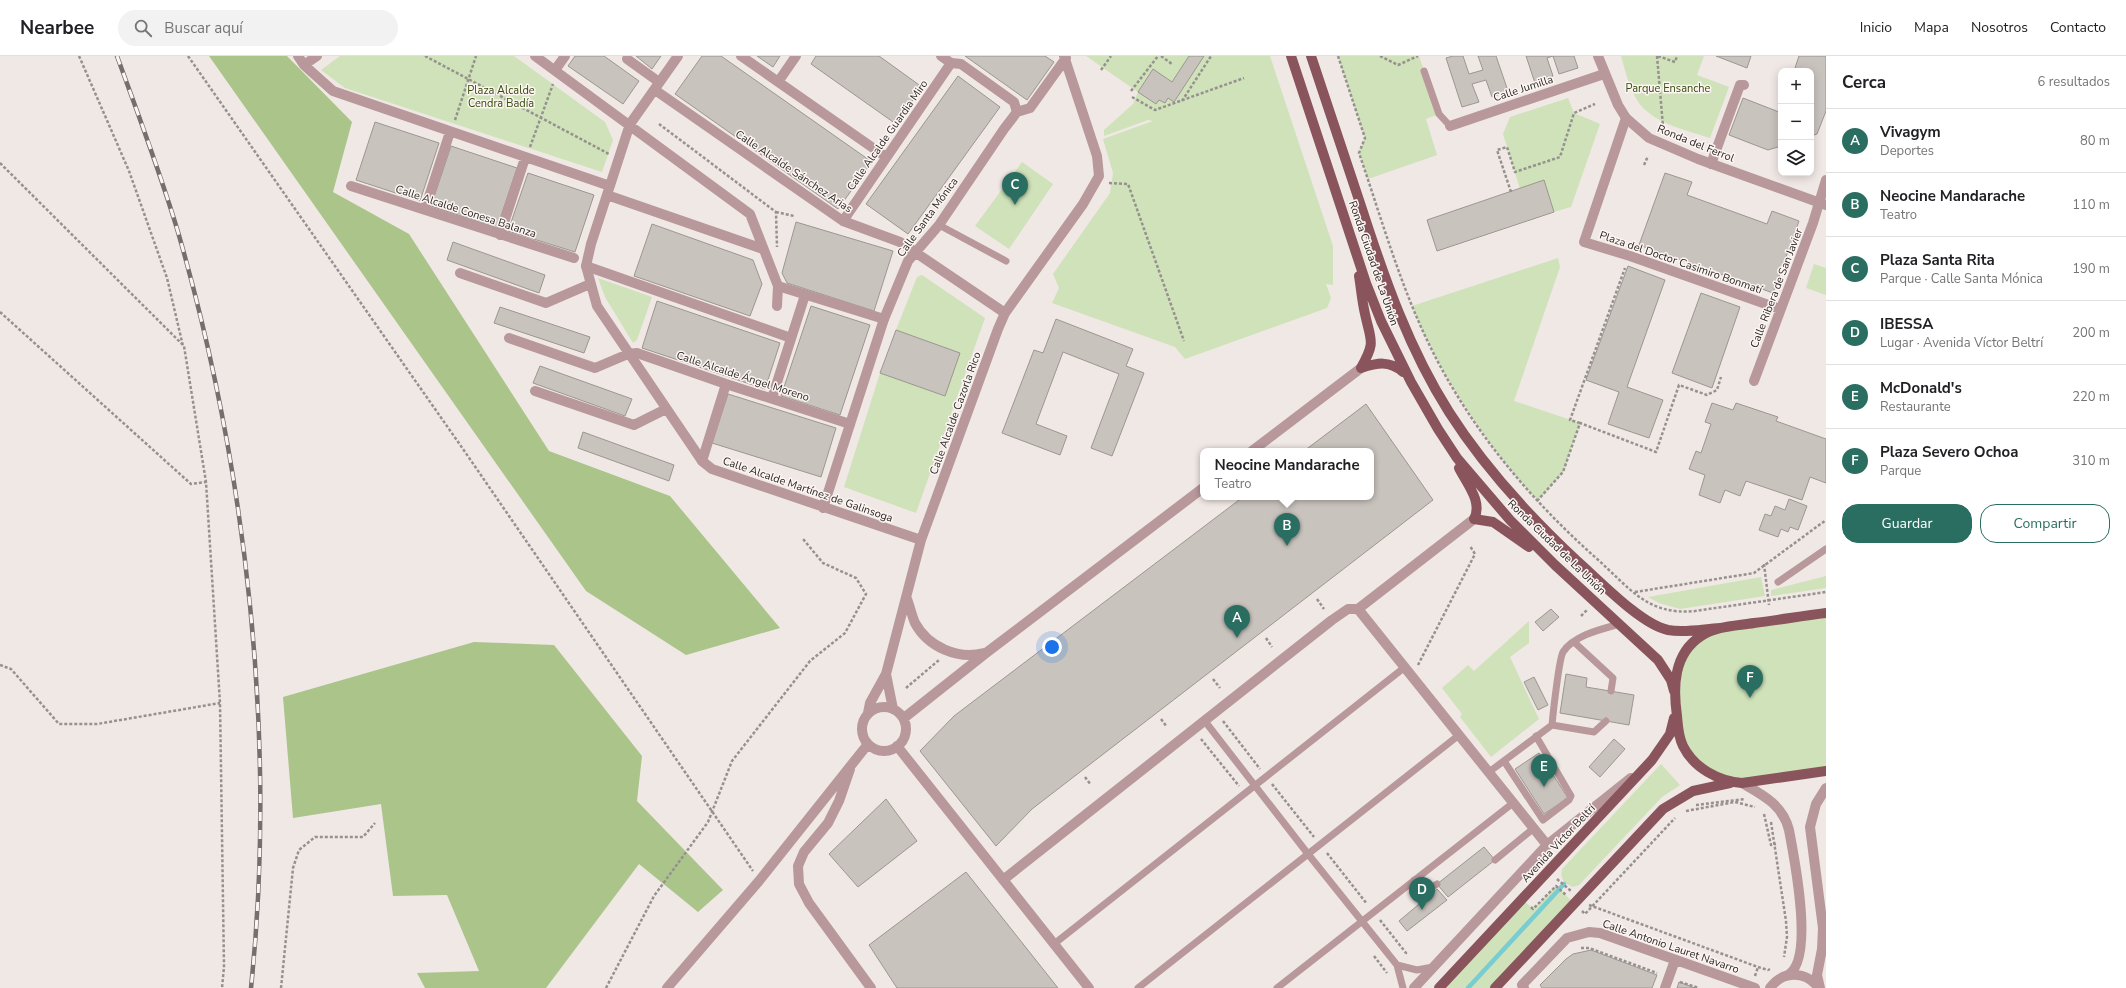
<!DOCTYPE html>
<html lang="es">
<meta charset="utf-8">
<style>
:root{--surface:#fff;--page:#f2f2f2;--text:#202124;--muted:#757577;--line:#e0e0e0;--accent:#2a6e61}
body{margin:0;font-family:"Nunito Sans",sans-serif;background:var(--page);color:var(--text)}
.controls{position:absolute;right:12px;top:12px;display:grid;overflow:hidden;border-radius:8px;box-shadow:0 2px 10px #0003}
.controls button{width:36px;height:36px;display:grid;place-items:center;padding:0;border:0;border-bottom:1px solid var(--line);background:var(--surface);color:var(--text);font:20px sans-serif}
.you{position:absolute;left:1052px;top:591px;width:14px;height:14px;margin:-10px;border:3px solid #fff;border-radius:50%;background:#1a73e8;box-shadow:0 0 0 6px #1a73e833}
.badge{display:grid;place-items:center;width:26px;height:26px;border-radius:50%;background:var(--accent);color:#fff;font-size:13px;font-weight:700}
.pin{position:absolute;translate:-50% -33px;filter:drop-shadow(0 1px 2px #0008)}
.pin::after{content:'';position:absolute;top:21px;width:14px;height:12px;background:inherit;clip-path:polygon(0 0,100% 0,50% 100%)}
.popup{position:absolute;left:1200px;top:392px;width:174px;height:52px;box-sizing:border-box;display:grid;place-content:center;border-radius:8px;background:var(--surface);filter:drop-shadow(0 1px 3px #0005);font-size:13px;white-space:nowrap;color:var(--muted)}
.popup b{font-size:15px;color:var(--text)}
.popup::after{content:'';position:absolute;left:50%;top:100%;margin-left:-8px;border:8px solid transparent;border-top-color:var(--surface)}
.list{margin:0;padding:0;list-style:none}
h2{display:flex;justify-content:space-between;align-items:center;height:52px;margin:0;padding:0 16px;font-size:17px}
h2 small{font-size:13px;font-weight:400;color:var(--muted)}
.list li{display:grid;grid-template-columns:26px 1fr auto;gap:12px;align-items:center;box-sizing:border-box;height:64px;padding:0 16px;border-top:1px solid var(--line)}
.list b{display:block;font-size:15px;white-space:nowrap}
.list p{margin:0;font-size:13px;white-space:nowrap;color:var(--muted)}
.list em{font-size:13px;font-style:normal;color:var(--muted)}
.actions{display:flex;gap:8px;padding:12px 16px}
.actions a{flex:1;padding:9px 0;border:1px solid var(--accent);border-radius:16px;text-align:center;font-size:14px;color:var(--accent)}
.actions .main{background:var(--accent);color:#fff}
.icon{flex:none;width:22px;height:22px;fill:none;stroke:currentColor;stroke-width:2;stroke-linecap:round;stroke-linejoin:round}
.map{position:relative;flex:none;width:1826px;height:932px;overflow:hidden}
header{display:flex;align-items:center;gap:24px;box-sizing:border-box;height:56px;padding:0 20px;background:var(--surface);border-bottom:1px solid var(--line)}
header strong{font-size:19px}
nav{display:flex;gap:22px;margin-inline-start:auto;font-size:14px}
.search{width:280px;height:36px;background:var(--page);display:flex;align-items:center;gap:10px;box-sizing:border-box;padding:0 14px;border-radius:22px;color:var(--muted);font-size:15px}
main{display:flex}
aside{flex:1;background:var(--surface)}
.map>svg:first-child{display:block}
.green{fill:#cfe2b9}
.forest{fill:#aac48a}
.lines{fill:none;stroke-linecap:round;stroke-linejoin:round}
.stream{stroke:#77cdd1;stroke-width:4.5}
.building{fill:#c9c3be;stroke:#9c9691}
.path{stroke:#96918f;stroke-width:2.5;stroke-dasharray:3 2;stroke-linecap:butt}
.service{stroke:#b8989b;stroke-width:7}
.pedestrian{stroke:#b8989b;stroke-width:10}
.minor{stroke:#b8989b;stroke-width:10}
.tertiary{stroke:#b8989b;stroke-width:10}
.primary{stroke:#89545b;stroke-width:10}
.rail-casing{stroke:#746f6e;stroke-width:4.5}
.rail{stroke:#fdf5f2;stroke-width:3;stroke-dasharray:9;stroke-linecap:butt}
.labels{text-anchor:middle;stroke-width:3;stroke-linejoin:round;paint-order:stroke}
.street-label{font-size:11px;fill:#2b2827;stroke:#fdf5f2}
.park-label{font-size:11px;fill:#344a0a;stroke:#fdf5f2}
</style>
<header>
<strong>Nearbee</strong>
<div class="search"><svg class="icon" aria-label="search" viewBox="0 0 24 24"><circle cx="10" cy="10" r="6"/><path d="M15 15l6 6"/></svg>Buscar aquí</div>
<nav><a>Inicio</a><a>Mapa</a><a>Nosotros</a><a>Contacto</a></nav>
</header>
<main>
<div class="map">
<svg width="1826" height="932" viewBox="0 0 1826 932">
<rect width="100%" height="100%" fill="#f0e8e5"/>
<path class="green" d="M340 0H514L605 66 613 84 602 116 345 32 321 14Z
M1086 0H1270L1333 190V229L1326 228 1331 242 1327 252 1185 303 1175 291 1052 247 1059 232 1053 218 1110 137 1113 117 1103 83 1153 65 1148 64 1104 80V74L1133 48 1138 36Z
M1338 0H1419L1439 58 1426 63 1437 99 1368 123 1359 97 1365 82Z
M1621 0H1704L1697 19 1729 31 1710 82C1686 74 1651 67 1637 44 1629 31 1625 14 1621 0Z
M1568 42 1574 57 1600 68 1571 151 1554 156 1544 125 1520 133 1503 78 1510 61Z
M1022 106 1053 128 1009 193 975 170Z
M1558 202 1560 211 1514 345 1580 367 1563 416 1538 445C1485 386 1443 323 1412 250Z
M1814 208 1826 212V239L1806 232Z
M922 219 985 262 916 457 844 431 880 317 960 297 896 274 917 221Z
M598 222 652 241 637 284 633 287 605 241Z
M1826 520V532L1771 540V534Z
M1761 521 1765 540 1680 553 1659 547 1648 541Z
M1826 557V715L1742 727 1700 710 1678 670 1682 603 1709 576Z
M1529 565V587L1510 601 1539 663 1491 701 1460 661 1462 658 1442 632 1468 609 1474 615Z
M1661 708 1680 729 1662 741 1579 829 1573 831C1564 827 1560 824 1562 813Z
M1556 830 1574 847 1496 932H1439L1522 843 1533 853Z"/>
<path class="forest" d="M209 0H287L352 66 333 136 409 178 549 395 670 440 780 572 686 599 586 535Z
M474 586 554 589 642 700 637 745 723 834 698 856 639 808 546 932H425L417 917 479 915 447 839 393 840 381 748 293 762 283 641Z"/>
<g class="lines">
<path class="stream" d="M1468 932 1564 828"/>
</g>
<path class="building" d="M575 0H604L639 25 623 48 568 10Z
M636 0H661L652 13Z
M702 0H721L872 106 838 153 675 38Z
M757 0H780L773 11Z
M816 0H879L922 31 896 68 811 8Z
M965 0H1045L1054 6 1027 44Z
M1189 0H1204L1174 46 1168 42 1165 47 1159 44 1156 48 1138 36 1153 13 1172 26Z
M1453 0H1463L1469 18 1483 14 1478 0H1496L1508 35 1492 41 1486 24 1472 28 1479 46 1462 51 1446 2Z
M1526 0H1574L1578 12 1559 18 1553 0 1547 2 1553 20 1535 27Z
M1716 0H1751L1747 12Z
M1799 0H1826V55L1817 78 1811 80V15H1794Z
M958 20 1000 51 908 178 866 148Z
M1743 42 1779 56 1781 49V90L1768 94 1729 79Z
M375 66 439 87 420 145 356 124Z
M451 90 517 112 497 172 431 150Z
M528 117 594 139 575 196 508 175Z
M1665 117 1692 126 1687 139 1767 168 1772 155 1799 165 1773 237 1639 189Z
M1544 124 1554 156 1437 195 1427 164Z
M796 166 893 195 874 255 787 227 782 217Z
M652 168 753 204 762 228 750 260 634 220Z
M453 186 545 219 539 237 447 204Z
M1628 210 1665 224 1627 331 1663 344 1649 382 1608 368 1619 336 1586 324Z
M1701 237 1740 251 1712 332 1672 317Z
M657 245 780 287 765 333 642 292Z
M811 250 870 269 840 359 781 340Z
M500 251 590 281 584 297 494 267Z
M1056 263 1133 293 1126 310 1144 317 1112 400 1091 392 1119 318 1063 296 1036 368 1067 380 1060 399 1002 377 1034 294 1043 297Z
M896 274 960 297 945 340 880 317Z
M540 310 632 343 625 360 533 327Z
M728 338 836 372 821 421 712 387Z
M1712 347 1733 354 1736 347 1778 361 1776 365 1826 383V427L1810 421 1802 444 1746 425 1740 440 1725 434 1720 447 1699 439 1705 419 1689 413 1696 395 1701 397 1711 368 1705 366Z
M1366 348 1433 444 1032 753 996 790 920 695 954 660 1243 441H1371V395H1304Z
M583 376 674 409 669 425 578 392Z
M1789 443 1807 450 1798 474 1790 471 1788 476 1781 473 1778 481 1759 474 1765 458 1771 460 1775 450 1785 454Z
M1551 553 1559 561 1543 575 1535 566Z
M1566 618 1587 622 1586 631 1634 639 1629 669 1560 657Z
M1534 621 1548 649 1538 654 1524 626Z
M1614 683 1625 693 1600 721 1589 711Z
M1539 697 1568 742 1544 758 1515 713Z
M886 743 917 785 858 831 829 798Z
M1484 791 1495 804 1448 841 1437 828Z
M966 816 1058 932H897L869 889Z
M1437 833 1447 844 1407 875 1399 865Z
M1591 894 1657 919 1652 932H1542L1540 929 1566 903 1573 898Z
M1679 926 1695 932H1677Z"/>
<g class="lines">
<path class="path" d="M79 0 129 115 167 222 183 290
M188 0 463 393 753 815
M425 0 609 98
M1161 0 1172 8
M1338 0 1365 82 1359 97C1379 155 1396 215 1421 271 1461 361 1523 437 1596 502 1629 531 1647 560 1695 555L1826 536
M1380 0 1398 9 1418 0
M1657 0 1663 70
M1658 0 1675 6 1677 0
M1101 14 1111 0
M1131 35 1158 0
M1132 41 1155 54 1244 22
M1182 45 1211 0
M455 64 476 0
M659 68 776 156 777 191
M530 91 553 28
M0 107 184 290 206 426 220 647 224 911 222 932
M1644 109 1648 100
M1109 127 1128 128 1184 285
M1511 136 1497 94 1507 91 1515 116 1560 101 1574 57 1595 48
M776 156 794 160
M0 256 191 428 206 426
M1580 367 1570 364 1625 212
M1537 445 1563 416 1580 367 1656 396 1679 329 1707 339 1717 334 1721 321
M1764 508 1769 549
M1635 536 1754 517 1826 464
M1317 543 1324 553
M1581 560 1587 554
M1266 582 1272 591
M0 609 11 613 59 668H97L220 647
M1418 609 1475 498 1470 490
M1213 623 1220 632
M906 632 939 604
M1161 663 1167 671
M1223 665 1260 713
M1201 683 1239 730
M1085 721 1091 729
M1272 728 1314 781
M1696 749 1745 743
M1686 755 1735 746 1755 751
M1764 758 1771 789 1776 788
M1771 766 1786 865 1787 881 1784 901
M1327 797 1367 848
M1557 823 1571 835
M1589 849 1758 911 1768 914 1770 913
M1531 851 1533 853 1556 830 1566 839
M1582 855 1585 858 1675 762
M1380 864 1406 897 1404 899
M1581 892H1589L1657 917
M1374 900 1387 917
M1755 920 1758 911
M1680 926 1699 932
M281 932 293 812 299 794 315 781H363L375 767
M606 932 654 840 708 766 732 705 810 605 845 577 866 538 856 522 823 507 803 483"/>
<path class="service" d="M1424 15 1439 58 1450 70
M939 169 1006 205
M1778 526 1826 493
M1574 586 1613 622 1611 635
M1204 664 1308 798 1397 909 1403 932
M1552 669C1553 658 1559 603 1563 596 1574 579 1602 573 1620 568
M1504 705 1543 764 1569 744 1571 740 1536 680
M1489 716 1552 669 1594 676 1606 665
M1495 804 1534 772
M1414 824 1423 836 1437 828
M1054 888 1405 611
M1397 909 1417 914 1433 911
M1138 932 1459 679
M1277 932 1513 747"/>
<path class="pedestrian" d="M627 3 659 26
M951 7 961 8 1014 46 1017 56
M555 14 565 0
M1711 108 1740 29H1744
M586 210 791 282
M778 230 884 263
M628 298 637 297 726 328 850 368
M772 342 805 239
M702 405 726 328"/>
<path class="minor" d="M298 0 304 9 333 35 610 130
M535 0 750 158 778 230 777 250
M678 0 630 68 591 188 586 210 597 250 702 405 712 413 921 484
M741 0 886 101
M304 9 317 0
M778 26 796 0
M655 34 843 165 900 186 1005 257
M1626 62 1584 186 1630 200 1780 253
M1450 70 1604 18
M351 130 574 202
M607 139 763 193
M425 153 450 76
M843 165 951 7 941 0
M500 179 525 102
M460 217 546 247 590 228
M509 282 595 312 628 298
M1754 325 1813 167 1826 124
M535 335 634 369 666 353
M1252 395 1361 312
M823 452 884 263 908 205 939 169 1004 73 1017 56 1030 52 1066 2
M907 543C910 551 912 560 915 567 928 591 958 604 984 597
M1358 553 1547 789
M886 618 893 653
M862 673a22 22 0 1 1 44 0a22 22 0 1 1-44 0Z
M868 657 870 647 886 618 921 484 998 273 1005 257 1083 148 1099 120 1097 100 1064 0
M904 662 986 597 1203 432
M897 690 1089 932
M850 713 839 745 828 767 804 796 798 810 799 828 809 847 871 932
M1003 824 1332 564 1348 553H1358L1474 463
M667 932 759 825 868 688
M1414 932 1547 789 1631 722
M1524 932 1522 929 1567 882 1589 876 1600 877 1755 932
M1665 932 1675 904"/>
<path class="tertiary" d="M1598 0 1618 49 1626 62 1649 82 1698 103 1826 149
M1742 727C1763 739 1783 749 1789 774 1794 801 1816 908 1786 920
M1770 932C1783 914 1806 915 1819 932
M1820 932 1817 919 1822 893 1823 872 1810 771 1816 748 1826 732"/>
<path class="primary" d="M1291 0 1366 227 1381 265 1411 326 1438 373 1457 402 1510 464 1555 509 1658 604 1671 624 1674 635
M1311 0C1328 51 1345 102 1362 153 1385 224 1409 293 1449 356 1484 411 1529 460 1576 504 1598 523 1640 568 1668 574 1685 577 1703 573 1720 572
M1359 220C1361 232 1362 245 1365 258 1371 286 1376 285 1361 312
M1361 312C1377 307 1389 304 1403 316
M1459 412C1467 428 1483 446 1474 463L1493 466 1529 491
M1826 557C1802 560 1778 564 1754 567 1736 570 1716 570 1701 580 1673 598 1673 632 1677 660 1678 670 1678 680 1683 690 1694 712 1718 725 1742 727L1826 715
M1439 932 1652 704 1670 678 1674 662
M1495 932 1663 753 1693 735 1730 727"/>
<defs>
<path id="rail" d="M117 0C138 58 160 116 178 176 247 415 277 684 251 932"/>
</defs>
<use href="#rail" class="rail-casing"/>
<use href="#rail" class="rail"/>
</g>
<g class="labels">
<g class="street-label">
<text transform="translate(1523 32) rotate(-18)" y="4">Calle Jumilla</text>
<text transform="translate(887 79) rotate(-55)" y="4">Calle Alcalde Guardia Miro</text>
<text transform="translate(1696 87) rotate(22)" y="4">Ronda del Ferrol</text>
<text transform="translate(794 115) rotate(34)" y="4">Calle Alcalde Sánchez Arias</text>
<text transform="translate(466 155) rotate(18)" y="4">Calle Alcalde Conesa Balanza</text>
<text transform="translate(927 161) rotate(-54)" y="4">Calle Santa Mónica</text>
<text transform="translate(1681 206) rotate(19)" y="4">Plaza del Doctor Casimiro Bonmatí</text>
<text transform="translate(1374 207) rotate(71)" y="4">Ronda Ciudad de La Unión</text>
<text transform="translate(1776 232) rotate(-69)" y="4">Calle Ribera de San Javier</text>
<text transform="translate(743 320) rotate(18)" y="4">Calle Alcalde Ángel Moreno</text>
<text transform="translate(955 357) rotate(-70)" y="4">Calle Alcalde Cazorla Rico</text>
<text transform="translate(808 433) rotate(19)" y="4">Calle Alcalde Martínez de Galinsoga</text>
<text transform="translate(1557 491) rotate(44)" y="4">Ronda Ciudad de La Unión</text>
<text transform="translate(1558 787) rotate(-47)" y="4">Avenida Víctor Beltrí</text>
<text transform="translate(1671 890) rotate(19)" y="4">Calle Antonio Lauret Navarro</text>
</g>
<g class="park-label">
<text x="1668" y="36">Parque Ensanche</text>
<text x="501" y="38">Plaza Alcalde<tspan x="501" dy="13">Cendra Badía</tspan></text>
</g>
</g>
</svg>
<div class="controls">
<button>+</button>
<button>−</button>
<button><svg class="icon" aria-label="layers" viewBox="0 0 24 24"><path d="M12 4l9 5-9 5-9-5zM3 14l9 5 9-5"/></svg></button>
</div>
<div class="you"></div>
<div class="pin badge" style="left:1237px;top:582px">A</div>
<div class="pin badge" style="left:1287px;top:490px">B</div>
<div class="popup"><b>Neocine Mandarache</b>Teatro</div>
<div class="pin badge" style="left:1015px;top:149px">C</div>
<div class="pin badge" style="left:1422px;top:854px">D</div>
<div class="pin badge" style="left:1544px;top:731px">E</div>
<div class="pin badge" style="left:1750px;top:642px">F</div>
</div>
<aside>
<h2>Cerca<small>6 resultados</small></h2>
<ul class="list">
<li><span class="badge">A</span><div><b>Vivagym</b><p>Deportes</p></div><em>80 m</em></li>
<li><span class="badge">B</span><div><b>Neocine Mandarache</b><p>Teatro</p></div><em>110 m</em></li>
<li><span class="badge">C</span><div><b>Plaza Santa Rita</b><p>Parque · Calle Santa Mónica</p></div><em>190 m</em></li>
<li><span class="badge">D</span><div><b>IBESSA</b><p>Lugar · Avenida Víctor Beltrí</p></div><em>200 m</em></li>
<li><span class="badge">E</span><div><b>McDonald's</b><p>Restaurante</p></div><em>220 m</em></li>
<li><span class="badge">F</span><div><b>Plaza Severo Ochoa</b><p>Parque</p></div><em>310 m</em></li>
</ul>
<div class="actions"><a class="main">Guardar</a><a>Compartir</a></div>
</aside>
</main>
